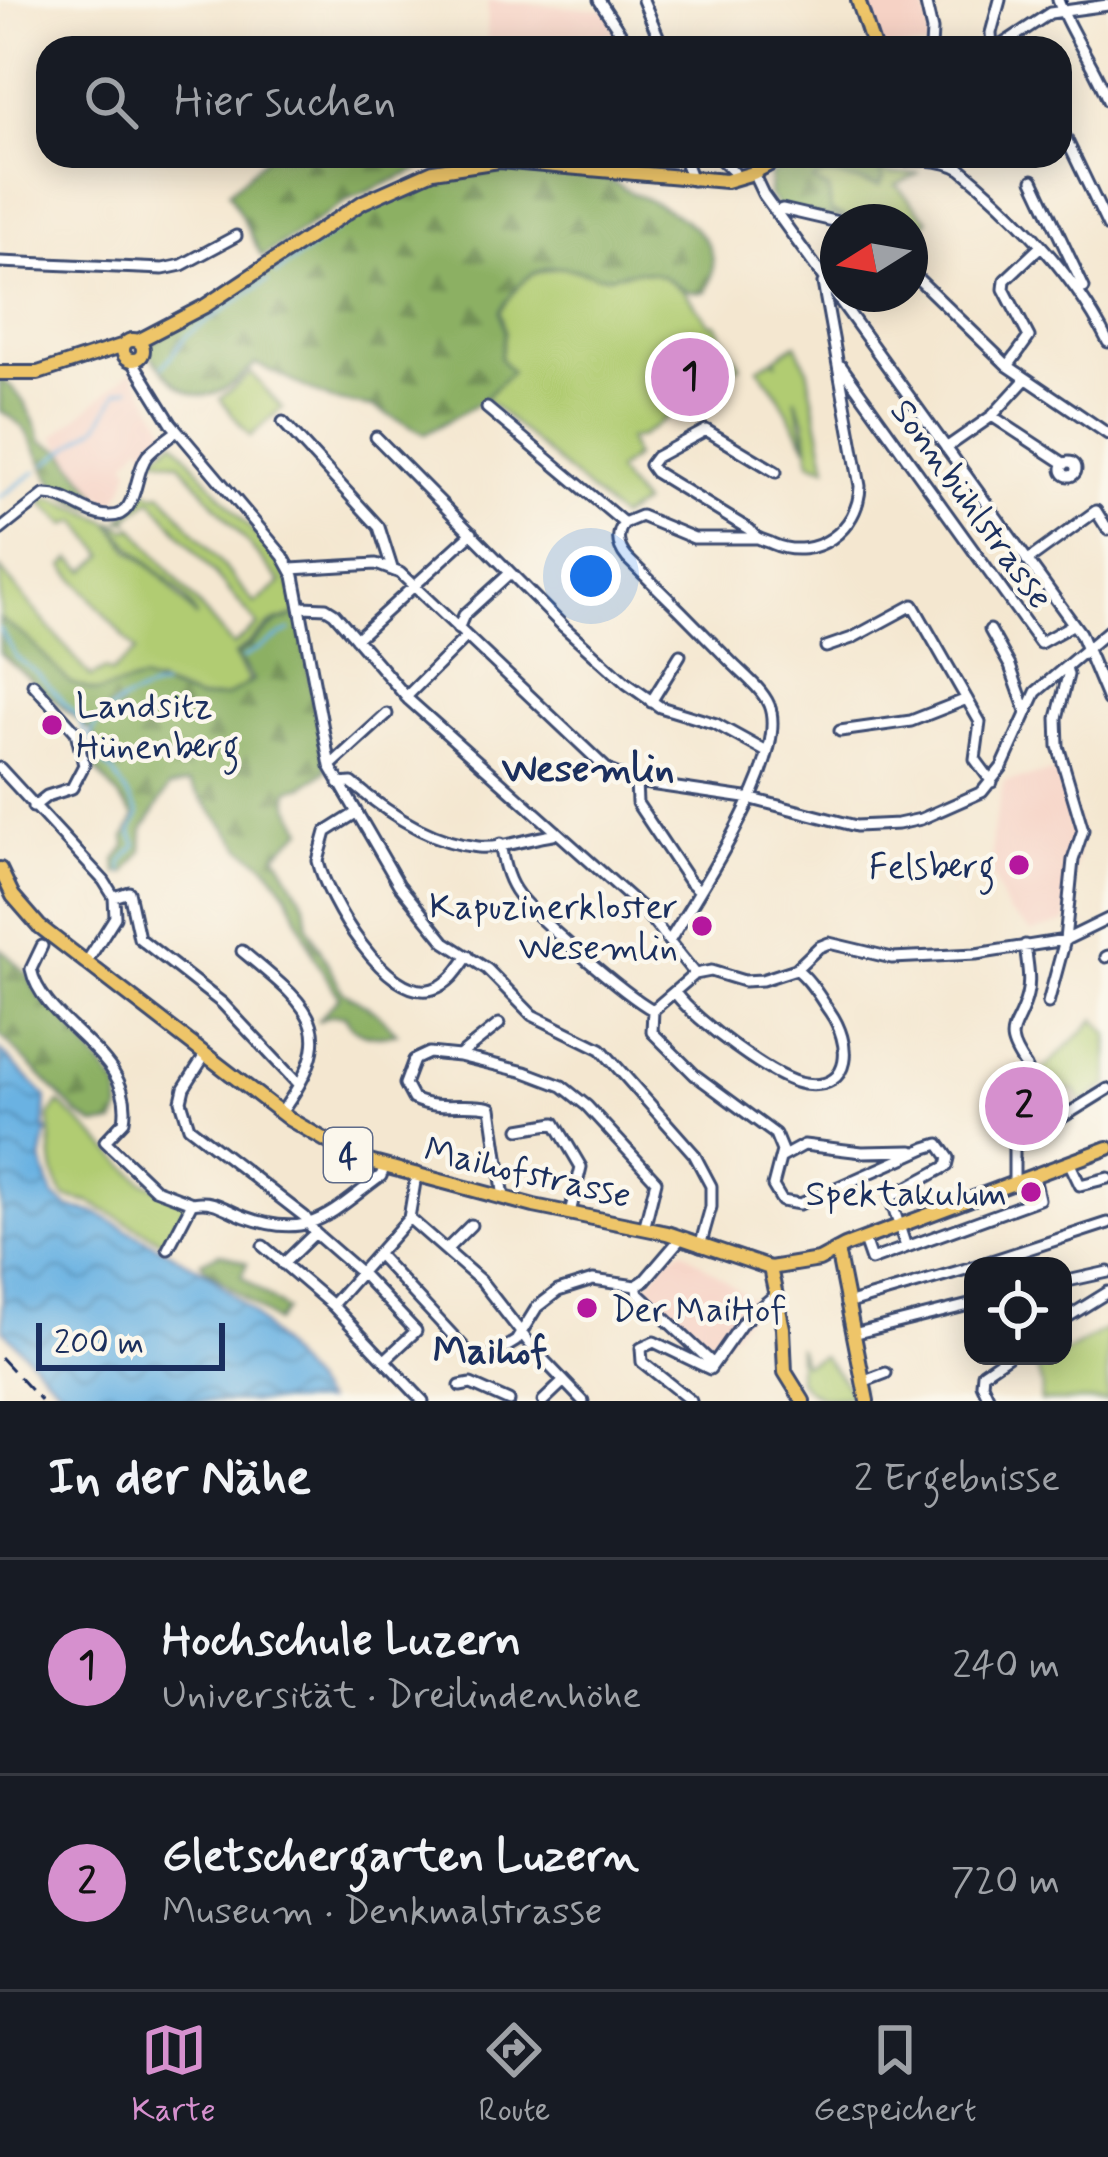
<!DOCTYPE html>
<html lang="de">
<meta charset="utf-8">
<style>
:root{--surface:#171b24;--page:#20242c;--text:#f1f3f6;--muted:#9ea1a6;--line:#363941;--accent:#d690ce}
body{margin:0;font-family:Mynerve,sans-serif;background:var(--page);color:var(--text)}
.controls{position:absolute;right:36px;bottom:36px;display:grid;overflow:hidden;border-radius:24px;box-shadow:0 6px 30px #0003}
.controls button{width:108px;height:108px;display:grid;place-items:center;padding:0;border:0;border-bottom:3px solid var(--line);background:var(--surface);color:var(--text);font:60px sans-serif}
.compass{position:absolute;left:820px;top:204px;width:108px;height:108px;border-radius:50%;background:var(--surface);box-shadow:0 6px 30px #0003;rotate:259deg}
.scale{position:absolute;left:36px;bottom:30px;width:189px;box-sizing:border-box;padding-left:12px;border:6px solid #1b2f5e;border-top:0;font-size:33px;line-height:42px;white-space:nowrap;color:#1b2f5e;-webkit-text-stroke:9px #fbf7ec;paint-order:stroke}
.you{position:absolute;left:591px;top:576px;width:42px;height:42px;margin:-30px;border:9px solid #fff;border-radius:50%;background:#1a73e8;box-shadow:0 0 0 18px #1a73e833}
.badge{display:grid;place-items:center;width:78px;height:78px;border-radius:50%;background:var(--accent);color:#111;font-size:39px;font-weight:700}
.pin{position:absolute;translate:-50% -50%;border:6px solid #fff;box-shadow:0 3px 12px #0006}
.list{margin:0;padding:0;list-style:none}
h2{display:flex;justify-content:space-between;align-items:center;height:156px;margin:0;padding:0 48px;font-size:51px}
h2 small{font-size:39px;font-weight:400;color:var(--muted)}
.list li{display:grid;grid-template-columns:78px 1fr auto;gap:36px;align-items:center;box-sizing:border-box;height:216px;padding:0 48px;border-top:3px solid var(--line)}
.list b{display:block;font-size:45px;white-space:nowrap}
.list p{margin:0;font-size:39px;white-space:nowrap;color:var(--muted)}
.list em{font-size:39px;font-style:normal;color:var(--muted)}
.icon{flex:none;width:66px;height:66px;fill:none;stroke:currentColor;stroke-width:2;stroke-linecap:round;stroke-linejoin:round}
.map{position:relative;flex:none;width:1108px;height:1401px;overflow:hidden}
.search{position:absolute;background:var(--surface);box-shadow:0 6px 30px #0003;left:36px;right:36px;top:36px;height:132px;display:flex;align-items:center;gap:30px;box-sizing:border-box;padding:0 42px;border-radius:36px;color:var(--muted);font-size:45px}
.sheet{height:588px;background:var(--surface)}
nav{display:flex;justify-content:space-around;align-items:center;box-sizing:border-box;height:168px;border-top:3px solid var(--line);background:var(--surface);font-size:33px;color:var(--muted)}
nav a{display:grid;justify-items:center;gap:6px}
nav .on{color:var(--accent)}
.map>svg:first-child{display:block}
.built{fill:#f6d2c5}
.green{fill:#b1cc72;stroke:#667e68;stroke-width:3}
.forest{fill:url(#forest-firs);stroke:#547061;stroke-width:3}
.water{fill:url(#water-waves);stroke:#4270a0;stroke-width:3}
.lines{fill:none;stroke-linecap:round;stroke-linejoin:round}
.stream{stroke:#6ab2e2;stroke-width:3}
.minor-casing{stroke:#3c4b6f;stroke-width:15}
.major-casing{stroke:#3c4b6f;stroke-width:18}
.minor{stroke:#fff;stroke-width:9}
.major{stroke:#eec569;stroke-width:12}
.rail{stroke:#1b2f5e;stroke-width:3;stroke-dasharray:18 9;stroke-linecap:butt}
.poi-dot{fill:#b5179e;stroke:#fbf7ec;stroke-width:4.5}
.labels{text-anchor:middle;stroke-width:9;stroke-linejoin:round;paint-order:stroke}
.shield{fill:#fbf7ec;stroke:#5e6b89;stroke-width:3}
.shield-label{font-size:33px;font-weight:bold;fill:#1b2f5e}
.street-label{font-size:36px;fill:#1b2f5e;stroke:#fbf7ec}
.poi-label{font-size:36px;fill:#1b2f5e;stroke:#fbf7ec;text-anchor:end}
.neighbourhood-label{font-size:39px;font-weight:bold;fill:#1b2f5e;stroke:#fbf7ec}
</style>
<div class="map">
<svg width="1108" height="1401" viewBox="0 0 1108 1401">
<defs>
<pattern id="forest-firs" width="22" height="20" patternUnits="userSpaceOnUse" patternTransform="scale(3)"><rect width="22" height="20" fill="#8cb064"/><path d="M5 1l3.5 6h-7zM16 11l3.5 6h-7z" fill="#729056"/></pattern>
<pattern id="water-waves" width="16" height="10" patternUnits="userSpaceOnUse" patternTransform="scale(3)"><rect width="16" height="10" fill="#6ab2e2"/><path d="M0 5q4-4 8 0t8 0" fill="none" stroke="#5691ba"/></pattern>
</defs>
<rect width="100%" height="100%" fill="#fbf7ec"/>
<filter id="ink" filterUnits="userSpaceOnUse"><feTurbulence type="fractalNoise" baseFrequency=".00833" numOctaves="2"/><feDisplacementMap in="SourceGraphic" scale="24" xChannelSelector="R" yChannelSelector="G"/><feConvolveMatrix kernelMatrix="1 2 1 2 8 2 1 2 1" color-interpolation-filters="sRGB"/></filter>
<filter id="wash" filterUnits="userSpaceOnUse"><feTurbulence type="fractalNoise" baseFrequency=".004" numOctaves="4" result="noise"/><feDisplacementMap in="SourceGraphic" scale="48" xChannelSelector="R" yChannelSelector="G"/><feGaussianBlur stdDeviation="2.7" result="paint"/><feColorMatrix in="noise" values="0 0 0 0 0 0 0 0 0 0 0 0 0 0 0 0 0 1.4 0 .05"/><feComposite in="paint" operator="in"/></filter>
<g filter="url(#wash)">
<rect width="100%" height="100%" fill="#f4e7d0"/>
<path class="built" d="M488 0 606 10 628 48H487Z
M864 0H922L930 28 929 48H881Z
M132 371 167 429 165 437 148 451 141 444 126 462 130 468 124 488 111 509 54 437Z
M1062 770 1081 831 1066 922 1032 932 1008 912 992 875V834L1004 782Z
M683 1250 758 1304 711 1357 642 1291 670 1255Z"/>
<path class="green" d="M873 164 890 174 920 173 896 185 928 220 910 240V222H860L830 212 829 190 813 183 814 177C829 173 854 176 867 184L882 173Z
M561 267 606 277 630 269 662 275 685 292 710 324H716L740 365 640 437 628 439 634 457 616 472 642 504 620 518 485 398 511 372 500 359 505 332 500 311 526 275Z
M796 344 807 368 827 467 810 462 805 421 795 397 807 447 776 391 758 368 774 359 777 364 776 357Z
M251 373 282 408 250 436 220 399Z
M174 440 276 559 290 583 300 622 294 615 273 622 234 655 250 683 226 697 198 699 156 683 97 692 70 683 29 640 0 619V569L91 677 106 669 111 673 136 651 64 566 71 559 86 571 105 555 77 521 66 525 40 501 51 498 108 521 129 549 161 576 197 618C179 578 133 559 112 521L126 530 133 527 233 646 258 625 151 499 127 518 129 522 120 520 133 507 139 487 154 494 162 493 255 604 281 583 180 463 153 457Z
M1096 1019 1108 1034V1085L1082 1102 1075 1092 1029 1083Z
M59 1103 142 1181 188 1203 166 1243 91 1203 65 1197C47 1171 53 1147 49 1117Z
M1108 1328V1401H1040L1042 1386 1037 1369Z
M798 1346 803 1364 823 1356 850 1389 860 1387 857 1394C832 1400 814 1401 798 1379Z"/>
<path class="forest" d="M268 156H427L429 165 350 199 262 257 229 192Z
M801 159 873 164 884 178 880 186 826 174 813 181 829 190 831 212 860 222 779 209 769 195 770 175Z
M512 169C539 172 583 171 607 179 615 182 624 189 632 193 673 210 734 238 706 291 683 297 676 280 656 274 632 266 622 277 602 276 590 275 577 269 565 268 531 263 517 287 500 311L505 332 500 358 512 372 479 403 425 434 373 407 332 400 256 364C222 395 197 412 163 370 155 360 150 358 148 345L272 271 363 207 434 177 436 181Z
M0 379C20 388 35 420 41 441L63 451 97 494 94 508C27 490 52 435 0 411Z
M295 615 300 622 326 771 304 786 288 790 289 804 303 830 276 854 305 903 308 926 342 991 375 1011 397 1033C377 1039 353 1036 345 1016L332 1015 317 1021 339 997 315 959 287 893 266 865 243 849 189 783 169 787 143 830 142 851 125 874 117 873 116 860 126 847 125 837 135 817 88 760 98 748 92 732 0 653V619L29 640 70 683 97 692 142 680 198 699 226 697 253 680 237 656 276 623Z
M0 948 28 975 39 997 61 1015 119 1088 120 1112 114 1124 94 1125 79 1115 0 1035Z
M220 1253 247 1263 241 1276 286 1310 276 1322 204 1267 201 1262Z"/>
<path class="water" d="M0 1050 46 1097 44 1128 47 1131 41 1160 53 1196 70 1208 96 1213 209 1274 251 1311 325 1401H71L3 1330Z"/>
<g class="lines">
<path class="stream" d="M360 214 427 182
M276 274 348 221
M163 366 187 335 268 280
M46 464 98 426 118 392 130 388
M0 497 37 471
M0 629 16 657 38 674 78 718 94 756 113 772 139 814 131 832 136 845 122 863V873
M243 658 290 630
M90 738C99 709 135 693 162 687"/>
</g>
</g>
<g filter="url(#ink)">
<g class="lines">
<defs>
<path id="minor" d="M599 0 630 48
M643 0 663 48
M925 0 932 30 931 48
M1058 0C1071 36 1095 65 1108 101
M992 48 991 33 1000 0
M997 48 1050 13 1108 5
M1060 126 1108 226
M683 156 692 180
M717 156 734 172 735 179
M820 156C862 170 926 149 961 169 1019 217 1074 274 1108 342
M753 173 763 194 1080 633 1108 700
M1033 180 1084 288
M776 212 782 209 838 222
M0 262 163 269 182 265 236 236
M910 271 1008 366 1108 434
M132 360 171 423 283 556 294 576 330 766 399 885 445 942 487 969 532 1015 601 1049 694 1154 711 1186V1207L700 1246
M841 366 1040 643 1072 625
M1008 366 1029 337 1004 289 1005 280 1041 246
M487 408 624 523
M992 416 1065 464
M283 422 379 527 392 568
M376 437 564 627 626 683 660 707 716 724 765 751
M946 448 992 416 1025 380
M1062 469a7 7 0 1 1 14 0a7 7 0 1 1-14 0Z
M776 472 706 430 656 457 650 465 655 472 750 530C756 540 762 539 773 544 815 562 859 530 860 486L823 283
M0 530 44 495C68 494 85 515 108 516 139 518 133 474 147 456 155 447 167 439 177 431
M1027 561 1096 511 1108 530
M291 569 376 564 400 573 609 771 636 782 752 799 856 826 898 824 921 819 982 792 1002 767 1036 692 1108 631
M303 607 326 608 334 613 409 700 643 909 695 974 653 1010 652 1032 695 1075 775 1134 782 1151 773 1186 782 1201 800 1204 926 1148 939 1144 949 1158 947 1166 890 1197 906 1247
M458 629 464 615 510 573
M990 630 1010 666 1026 711
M356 639 472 533
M826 647 852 638 913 605 980 722 975 759 992 782
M406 697 466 637
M651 702 680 655
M840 731 911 721 967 699
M330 766 387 714
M0 768 104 881 114 897 115 917 86 963
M636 782 637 803 689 881 699 890
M339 784 352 783C386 812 432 843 478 847 502 849 530 838 553 835L556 831
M33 807 47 796 72 788 84 765 76 732 33 684
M356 813 326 832 318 861C327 899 387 1003 433 989 450 984 459 969 468 956
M500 844C503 860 506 876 515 890 530 914 627 996 653 1010
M114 897 129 892 139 938 222 1003 299 1085
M670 940C698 893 790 757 769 705 762 689 744 675 732 663 698 628 663 593 627 558 618 547 615 536 624 523L641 516 694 538H755
M1025 945C1027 961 1031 980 1027 995 1018 1033 999 1028 1026 1067
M42 946 31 969C43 1026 136 1054 124 1121L105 1141 155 1189 192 1203
M242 951C313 1010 341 1028 281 1113
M1106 957 1108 956
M695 974 711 971 744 981 762 980 796 969 819 947 829 943 892 958 976 954 1065 940 1108 919
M676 994C695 1020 773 1079 804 1084 854 1091 851 1042 830 1012 820 998 810 979 796 969
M1048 1003 1065 940 1073 860 1083 830 1058 746 1057 718 1068 675 1066 667
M205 1055 184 1088 181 1101 189 1127 305 1217 315 1233 361 1273 416 1331 386 1359
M459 1056 499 1024
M520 1129 555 1123 581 1167 570 1213
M782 1157 804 1145 862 1152 912 1151
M1070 1164 1080 1185 1108 1178
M416 1176 409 1218 481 1281 537 1353 583 1401
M1014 1185V1147L1108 1089
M504 1198 491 1108C465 1101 440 1112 413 1099L405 1084 414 1060 429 1053 459 1056 525 1072 562 1086 587 1106 656 1181 644 1229
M864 1240 871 1260 1039 1199 1034 1177
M263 1246 332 1305 423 1401
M168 1249 192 1203C216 1199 223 1209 245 1217 311 1241 330 1213 381 1176L384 1168
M446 1250 471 1225
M378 1255 471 1355 483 1361 516 1341 537 1307 558 1291 593 1280 636 1286 645 1280 681 1238
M283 1264 315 1233
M976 1266 1108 1223
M1063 1282 1108 1272
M636 1286 638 1293 711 1362
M846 1304 973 1267
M332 1305 409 1218
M1063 1320 1108 1292
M853 1334 973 1304
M865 1381 886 1373
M460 1386 471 1384 509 1401
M543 1401 564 1381
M691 1401 642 1362 641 1348 654 1342 710 1369 743 1322 774 1296
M990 1401 982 1384 983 1373 1008 1356"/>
<path id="major" d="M858 0 874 48
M123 350a10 10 0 1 1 20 0a10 10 0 1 1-20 0Z
M138 341 205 306 363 202 433 171 499 161 726 181 753 173 784 156
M0 373H38L124 345
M0 869 13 896 39 926 289 1119 358 1159 534 1206 667 1233 770 1268 819 1260 845 1246 1108 1148
M837 1250 867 1401
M770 1268 783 1328 785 1372 803 1401"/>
</defs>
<use href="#minor" class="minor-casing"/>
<use href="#major" class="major-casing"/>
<use href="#minor" class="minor"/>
<use href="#major" class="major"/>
<path class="rail" d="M1065 3 1067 0
M0 1357 41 1401"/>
</g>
</g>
<g class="poi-dot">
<circle cx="52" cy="725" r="12"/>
<circle cx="1019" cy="865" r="12"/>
<circle cx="702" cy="926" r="12"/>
<circle cx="1031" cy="1192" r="12"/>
<circle cx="587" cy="1308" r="12"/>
</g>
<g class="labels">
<rect class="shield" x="324" y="1128" width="48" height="54" rx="9"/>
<g class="shield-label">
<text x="348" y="1167">4</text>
</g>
<g class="street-label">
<text transform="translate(973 503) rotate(54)" y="13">Sonnbühlstrasse</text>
<text transform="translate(528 1171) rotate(13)" y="13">Maihofstrasse</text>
</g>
<g class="poi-label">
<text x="76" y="717" text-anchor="start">Landsitz<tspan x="76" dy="41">Hünenberg</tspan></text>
<text x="995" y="878">Felsberg</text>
<text x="678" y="918">Kapuzinerkloster<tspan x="678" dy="41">Wesemlin</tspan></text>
<text x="1007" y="1205">Spektakulum</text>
<text x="611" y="1321" text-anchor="start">Der MaiHof</text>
</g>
<g class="neighbourhood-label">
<text x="588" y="781">Wesemlin</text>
<text x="490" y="1363">Maihof</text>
</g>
</g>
</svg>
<div class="controls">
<button><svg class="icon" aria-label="locate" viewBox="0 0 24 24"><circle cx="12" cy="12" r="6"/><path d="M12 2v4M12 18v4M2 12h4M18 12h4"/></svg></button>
</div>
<svg class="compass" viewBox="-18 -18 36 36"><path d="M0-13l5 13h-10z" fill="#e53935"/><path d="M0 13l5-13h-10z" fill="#9ea1a6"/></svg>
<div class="scale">200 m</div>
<div class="you"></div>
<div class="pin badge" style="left:690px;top:377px">1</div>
<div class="pin badge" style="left:1024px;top:1106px">2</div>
<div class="search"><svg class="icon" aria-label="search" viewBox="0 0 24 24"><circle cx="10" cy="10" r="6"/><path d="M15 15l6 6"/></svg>Hier suchen</div>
</div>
<section class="sheet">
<h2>In der Nähe<small>2 Ergebnisse</small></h2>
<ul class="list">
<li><span class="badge">1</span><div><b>Hochschule Luzern</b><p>Universität · Dreilindenhöhe</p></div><em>240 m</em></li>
<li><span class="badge">2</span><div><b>Gletschergarten Luzern</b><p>Museum · Denkmalstrasse</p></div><em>720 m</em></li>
</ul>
</section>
<nav>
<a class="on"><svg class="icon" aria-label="map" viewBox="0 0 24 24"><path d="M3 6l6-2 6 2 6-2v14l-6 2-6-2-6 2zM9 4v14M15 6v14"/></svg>Karte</a>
<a><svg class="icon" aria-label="directions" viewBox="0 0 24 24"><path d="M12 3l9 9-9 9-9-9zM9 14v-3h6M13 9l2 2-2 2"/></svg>Route</a>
<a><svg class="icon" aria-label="saved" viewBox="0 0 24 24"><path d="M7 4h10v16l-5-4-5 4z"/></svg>Gespeichert</a>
</nav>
